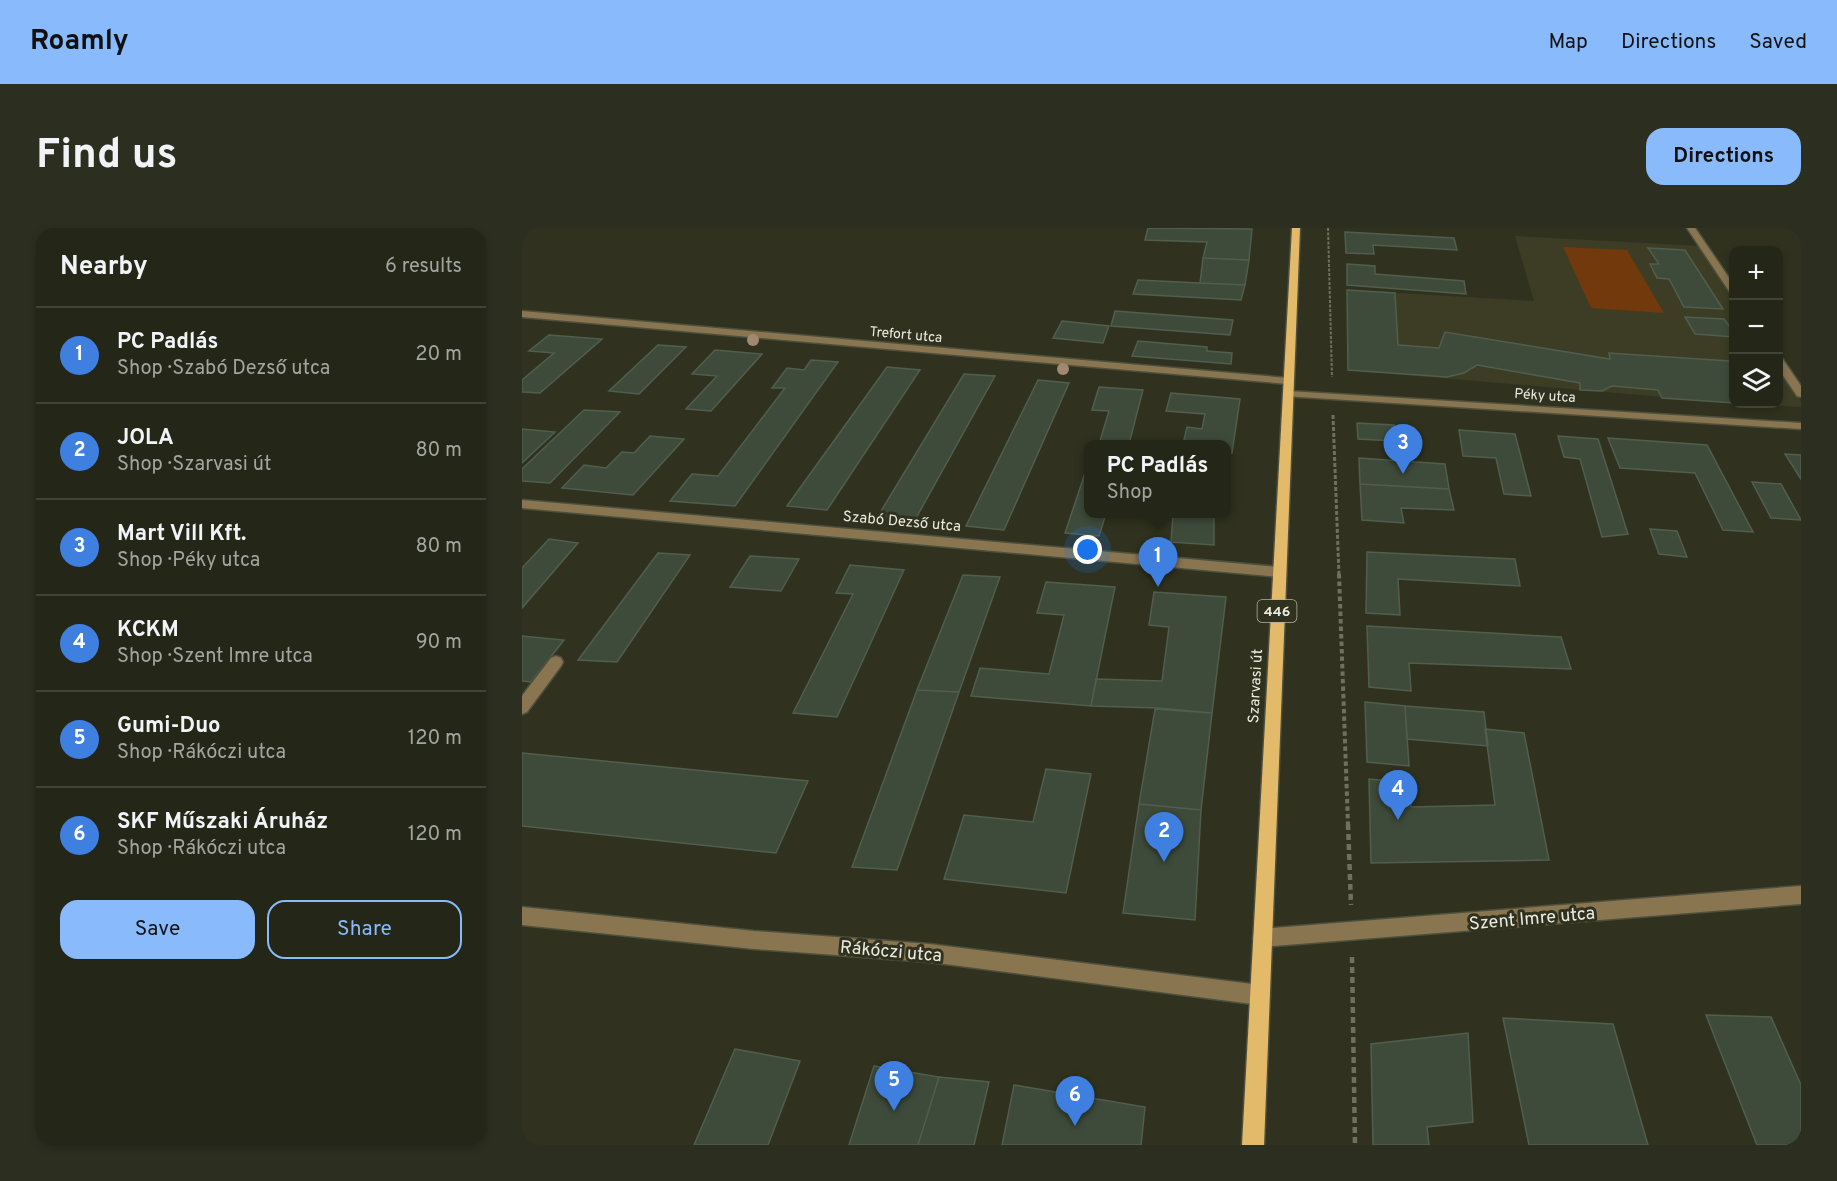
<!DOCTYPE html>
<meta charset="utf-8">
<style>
:root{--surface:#242617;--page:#2c2e20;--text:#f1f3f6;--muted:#a3a5a1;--line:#414336;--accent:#89bafc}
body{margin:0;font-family:Overpass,sans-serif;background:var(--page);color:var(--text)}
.controls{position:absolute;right:18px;top:18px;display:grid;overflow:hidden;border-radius:12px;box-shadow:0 3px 9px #0003}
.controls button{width:54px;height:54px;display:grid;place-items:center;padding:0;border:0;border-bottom:2px solid var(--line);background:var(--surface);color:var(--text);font:30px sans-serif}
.you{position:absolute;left:566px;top:322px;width:21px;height:21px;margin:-15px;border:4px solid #fff;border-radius:50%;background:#1a73e8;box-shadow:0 0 0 9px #1a73e833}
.badge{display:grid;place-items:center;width:39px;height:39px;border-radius:50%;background:var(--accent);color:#fff;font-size:20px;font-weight:700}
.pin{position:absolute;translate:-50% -50px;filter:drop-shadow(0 2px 3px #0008)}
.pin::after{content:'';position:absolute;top:32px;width:21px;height:18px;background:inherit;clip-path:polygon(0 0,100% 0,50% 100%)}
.popup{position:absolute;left:562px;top:212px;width:147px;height:78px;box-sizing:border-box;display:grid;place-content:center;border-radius:12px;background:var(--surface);filter:drop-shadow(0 2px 4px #0005);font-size:20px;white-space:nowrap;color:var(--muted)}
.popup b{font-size:22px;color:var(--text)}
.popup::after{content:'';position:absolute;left:50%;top:100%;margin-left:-12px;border:12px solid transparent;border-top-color:var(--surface)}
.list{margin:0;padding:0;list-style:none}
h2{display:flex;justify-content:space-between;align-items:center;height:78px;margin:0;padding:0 24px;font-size:26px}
h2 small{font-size:20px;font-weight:400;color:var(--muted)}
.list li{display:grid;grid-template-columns:39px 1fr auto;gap:18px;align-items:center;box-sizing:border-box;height:96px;padding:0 24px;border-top:2px solid var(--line)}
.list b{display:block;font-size:22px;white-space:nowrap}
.list p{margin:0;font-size:20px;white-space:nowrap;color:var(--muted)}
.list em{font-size:20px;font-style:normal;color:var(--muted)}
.actions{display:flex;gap:12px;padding:18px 24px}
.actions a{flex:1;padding:14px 0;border:2px solid var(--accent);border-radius:18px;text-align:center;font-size:21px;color:var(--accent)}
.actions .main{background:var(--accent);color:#111}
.icon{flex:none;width:33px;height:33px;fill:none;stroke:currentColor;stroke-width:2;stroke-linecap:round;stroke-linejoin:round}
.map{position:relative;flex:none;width:1279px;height:917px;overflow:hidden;border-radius:18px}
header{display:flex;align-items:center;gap:36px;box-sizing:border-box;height:84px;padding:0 30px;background:var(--accent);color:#111}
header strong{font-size:28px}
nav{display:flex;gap:33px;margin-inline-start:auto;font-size:21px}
.intro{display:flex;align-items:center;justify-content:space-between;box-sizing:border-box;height:144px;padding:0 36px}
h1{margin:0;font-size:42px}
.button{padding:15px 27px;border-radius:18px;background:var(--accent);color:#111;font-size:21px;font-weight:700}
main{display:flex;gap:36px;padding:0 36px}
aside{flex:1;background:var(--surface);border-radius:18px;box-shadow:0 3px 9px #0003}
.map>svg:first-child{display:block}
.built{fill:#3c3d24}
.green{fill:#72390d}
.building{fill:#3e4b3b;stroke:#515e4e;stroke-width:1.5}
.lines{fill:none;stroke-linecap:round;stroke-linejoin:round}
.minor-casing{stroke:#4e503e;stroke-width:3}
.major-casing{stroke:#4e503e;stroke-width:3}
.path-far3{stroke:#6e7060;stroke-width:2;stroke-dasharray:3 1.5;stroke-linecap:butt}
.path-far2{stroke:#6e7060;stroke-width:3;stroke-dasharray:4 2;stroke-linecap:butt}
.path-far1{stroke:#6e7060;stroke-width:4;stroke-dasharray:4.5 3;stroke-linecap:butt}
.path{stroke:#6e7060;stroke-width:4.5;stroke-dasharray:6 4;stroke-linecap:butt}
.minor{fill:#897550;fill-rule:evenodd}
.major{fill:#e3b96a;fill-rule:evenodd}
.tree{fill:#a18971}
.labels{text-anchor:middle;stroke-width:6;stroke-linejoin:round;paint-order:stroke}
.far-street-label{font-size:14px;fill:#ebece1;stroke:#30321f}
.shield{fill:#30321f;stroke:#b3b4a7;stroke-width:1.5}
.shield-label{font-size:14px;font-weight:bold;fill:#ebece1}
.street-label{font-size:15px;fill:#ebece1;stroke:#30321f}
.near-street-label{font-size:18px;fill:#ebece1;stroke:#30321f}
</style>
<header>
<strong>Roamly</strong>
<nav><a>Map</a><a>Directions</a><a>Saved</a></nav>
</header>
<div class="intro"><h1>Find us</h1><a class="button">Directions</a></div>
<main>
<aside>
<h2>Nearby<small>6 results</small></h2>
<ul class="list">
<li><span class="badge" style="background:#3f7fe0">1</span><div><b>PC Padlás</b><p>Shop · Szabó Dezső utca</p></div><em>20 m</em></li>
<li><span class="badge" style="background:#3f7fe0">2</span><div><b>JOLA</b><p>Shop · Szarvasi út</p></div><em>80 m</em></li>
<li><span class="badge" style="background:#3f7fe0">3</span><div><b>Mart Vill Kft.</b><p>Shop · Péky utca</p></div><em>80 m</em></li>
<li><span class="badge" style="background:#3f7fe0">4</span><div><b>KCKM</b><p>Shop · Szent Imre utca</p></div><em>90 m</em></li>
<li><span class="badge" style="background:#3f7fe0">5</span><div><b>Gumi-Duo</b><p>Shop · Rákóczi utca</p></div><em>120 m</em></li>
<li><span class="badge" style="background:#3f7fe0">6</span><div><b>SKF Műszaki Áruház</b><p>Shop · Rákóczi utca</p></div><em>120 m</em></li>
</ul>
<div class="actions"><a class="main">Save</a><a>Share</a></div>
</aside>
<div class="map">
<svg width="1279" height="917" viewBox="0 0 1279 917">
<rect width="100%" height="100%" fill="#30321f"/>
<path class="built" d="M993 8 1178 18 1211 69V175L826 142 825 62 1012 73Z
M1257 138 1279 173V179L1224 176H1256Z"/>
<path class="green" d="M1041 19 1105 22 1142 85 1069 80Z"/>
<path class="building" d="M626 0 730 1 727 32 681 30 685 14 623 12Z
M823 4 932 10 935 22 851 17 852 26 824 25Z
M1126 20 1163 22 1201 81 1162 79 1147 51 1135 50 1128 36H1137Z
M681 30 727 32 723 57 678 55Z
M825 36 853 38V46L942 53 944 66 825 57Z
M616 52 678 55 723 57 719 72 611 66Z
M825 62 873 65 876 117 917 120 923 104 1088 131 1087 125 1208 133 1212 138V175L1140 170 1136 162 1090 158 1080 163 1058 162V155L955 137 942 145 925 149 826 142Z
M593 83 711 92 708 107 589 98Z
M1163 89 1202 91 1212 105V109L1173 106Z
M540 93 587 98 581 115 531 110Z
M27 107 80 111 18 165 0 164V152L32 125 7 123Z
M616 113 685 119V123L710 125 709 136 610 128Z
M136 117 164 119 117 166 87 163Z
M193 122 240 126 189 183 164 181 195 148 170 146Z
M289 132 316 134 213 278 148 273 170 246 196 248 263 160H250L265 140 282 142Z
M365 139 398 142 305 282 265 278Z
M442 146 473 148 393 292 356 288Z
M516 152 547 155 482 302 444 298Z
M577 159 621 162 607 216H577L587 183 570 182Z
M649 165 718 171 710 225H705V216H661L665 199 680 201 683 186 644 183Z
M62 182 98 184 28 255 0 253V241Z
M835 195 872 197 874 213 836 211Z
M0 201 33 204 0 235Z
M937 202 993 206 1009 268 982 266 974 230 941 228Z
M128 208 162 211 111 267 40 260 62 237 84 240 100 224 112 225Z
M1036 208 1076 211 1106 306 1080 309 1058 231 1042 229Z
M1086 210 1185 217 1231 304 1201 302 1173 245 1098 240Z
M1263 226 1279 227V251Z
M837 230 923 236 927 261 838 256Z
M567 233V286H584L577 308 543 305Z
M1230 254 1259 256 1279 292 1249 290Z
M838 256 927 261 932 282 879 280 882 295 840 292Z
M651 286H692V317L649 314Z
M1128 301 1155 303 1165 329 1137 326Z
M27 311 56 315 0 380V340Z
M845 324 993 331 998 358 876 351 878 387 844 385Z
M136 325 168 327 95 434 56 432Z
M228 328 277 331 259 363 208 359Z
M328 337 382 342 315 489 271 485 331 366 314 365Z
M441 347 478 349 437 464 395 462Z
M524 354 593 359 569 478 449 468 458 440 527 446 542 387 515 385Z
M632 364 704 369 690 485 636 480 569 478 574 451 640 453 647 399 627 397Z
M845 398 1039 409 1049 441 887 435 889 463 847 459Z
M0 408 42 412 9 454 0 453Z
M395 462 437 464 375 642 330 639Z
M843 474 883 478 887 538 845 534Z
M883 478 962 484 966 518 885 511Z
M633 481 690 485 679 582 617 576Z
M963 501 1002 505 1027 632 849 635 847 551 888 555 889 579 973 577Z
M0 525 286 553 254 625 0 598Z
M524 541 569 546 544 665 422 651 442 587 511 594Z
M617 576 679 582 673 692 601 685Z
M1184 787 1249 789 1279 857V917H1235Z
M981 790 1091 796 1126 917H1007Z
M946 805 951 894 905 899 907 917H851L849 816Z
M213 821 278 833 246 917H172Z
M352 838 417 849 396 917H327Z
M417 849 467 854 452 917H396Z
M492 857 623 879 619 917H480Z"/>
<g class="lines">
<defs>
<path id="minor" d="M1165 0H1173L1212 57V67L1209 66Z
M0 83 766 150 771 153 766 156 0 89Z
M1256 129 1260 130 1279 158V169L1275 168 1256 140Z
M766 163 1279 195V201L762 168V164Z
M0 272 757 339 764 344 757 349 0 280Z
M34 428 39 430 41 434 39 438 5 484 0 486V468L29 430Z
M1279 658V676L740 719 733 717 731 710 733 703 740 701Z
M0 679 232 703 407 716 738 757 745 760 748 767 745 774 738 777 407 734 232 721 0 697Z"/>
<path id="major" d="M770 0H778L742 917H720Z"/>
</defs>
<use href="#minor" class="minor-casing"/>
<use href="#major" class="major-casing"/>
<path class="path-far3" d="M806 0 810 149"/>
<path class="path-far2" d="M811 187 817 348"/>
<path class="path-far1" d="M817 346 826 597"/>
<path class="path" d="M826 596 829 677
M830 729 833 917"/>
<use href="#minor" class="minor"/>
<use href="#major" class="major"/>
</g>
<g class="tree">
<circle cx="231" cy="112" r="6"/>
<circle cx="541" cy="141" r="6"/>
</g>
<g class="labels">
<g class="far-street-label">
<text transform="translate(384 106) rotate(5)" y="5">Trefort utca</text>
<text transform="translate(1023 167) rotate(4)" y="5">Péky utca</text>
</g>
<rect class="shield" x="735.5" y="372" width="39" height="22" rx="4.5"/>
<g class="shield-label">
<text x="755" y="388">446</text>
</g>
<g class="street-label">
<text transform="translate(380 293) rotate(5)" y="5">Szabó Dezső utca</text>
<text transform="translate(733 458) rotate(-87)" y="5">Szarvasi út</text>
</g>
<g class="near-street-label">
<text transform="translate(1010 690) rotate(-5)" y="6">Szent Imre utca</text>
<text transform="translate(369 723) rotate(5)" y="6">Rákóczi utca</text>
</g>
</g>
</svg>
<div class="controls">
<button>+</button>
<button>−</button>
<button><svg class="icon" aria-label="layers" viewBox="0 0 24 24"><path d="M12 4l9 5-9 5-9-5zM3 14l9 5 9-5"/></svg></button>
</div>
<div class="you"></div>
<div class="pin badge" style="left:636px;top:359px;background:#3f7fe0">1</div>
<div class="popup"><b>PC Padlás</b>Shop</div>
<div class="pin badge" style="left:642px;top:634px;background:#3f7fe0">2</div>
<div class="pin badge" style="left:881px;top:246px;background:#3f7fe0">3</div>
<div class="pin badge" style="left:876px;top:592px;background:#3f7fe0">4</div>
<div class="pin badge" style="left:372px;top:883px;background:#3f7fe0">5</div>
<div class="pin badge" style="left:553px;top:898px;background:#3f7fe0">6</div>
</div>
</main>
